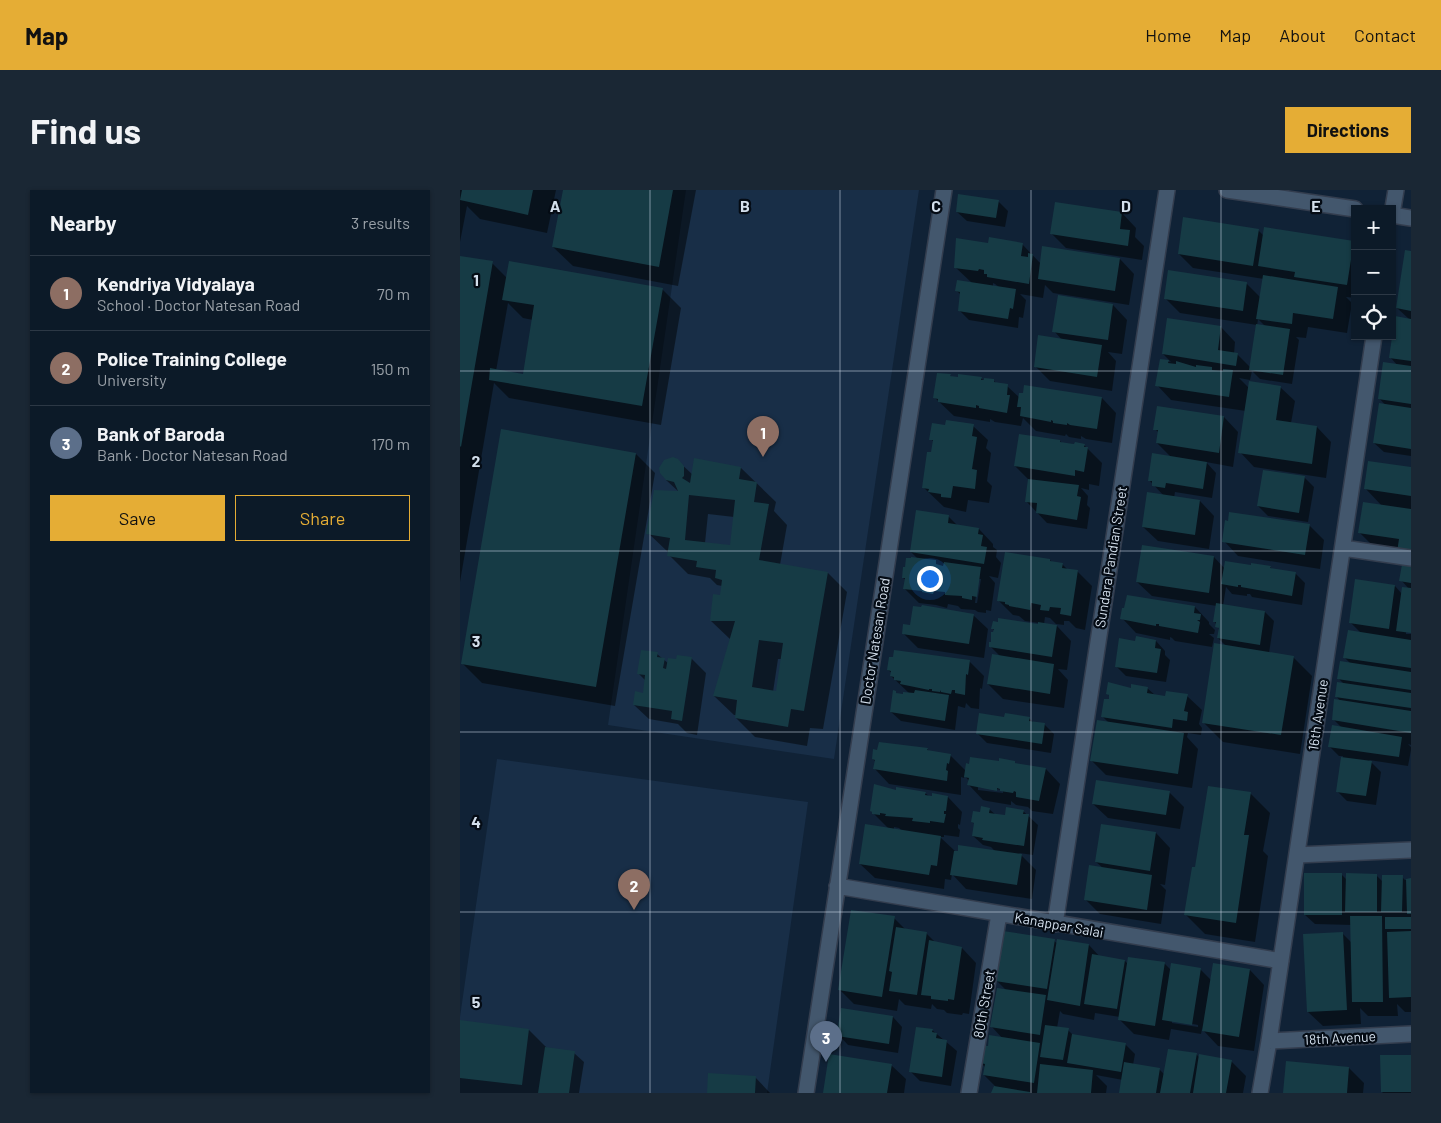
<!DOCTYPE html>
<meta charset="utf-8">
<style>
:root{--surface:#0c1a28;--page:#1a2734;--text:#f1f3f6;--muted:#9aa1a8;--line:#2c3845;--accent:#e5ad35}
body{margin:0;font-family:Barlow,sans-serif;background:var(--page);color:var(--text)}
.controls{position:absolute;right:15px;top:15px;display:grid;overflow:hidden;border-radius:0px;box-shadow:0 1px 4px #0004}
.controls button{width:45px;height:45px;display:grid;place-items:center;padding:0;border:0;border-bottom:1px solid var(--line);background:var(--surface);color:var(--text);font:25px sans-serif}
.you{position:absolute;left:469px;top:388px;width:18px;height:18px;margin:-12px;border:4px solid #fff;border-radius:50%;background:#1a73e8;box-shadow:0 0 0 8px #1a73e833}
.badge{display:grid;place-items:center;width:32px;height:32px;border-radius:50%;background:var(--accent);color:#fff;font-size:16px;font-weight:700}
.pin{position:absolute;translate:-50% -41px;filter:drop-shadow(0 1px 2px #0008)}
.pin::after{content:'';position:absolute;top:26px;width:18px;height:15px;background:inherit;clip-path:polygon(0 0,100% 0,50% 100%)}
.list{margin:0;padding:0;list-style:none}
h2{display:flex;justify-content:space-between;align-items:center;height:65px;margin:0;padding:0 20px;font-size:21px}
h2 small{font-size:16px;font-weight:400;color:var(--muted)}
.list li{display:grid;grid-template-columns:32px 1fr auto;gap:15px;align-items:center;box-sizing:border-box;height:75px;padding:0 20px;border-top:1px solid var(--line)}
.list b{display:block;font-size:19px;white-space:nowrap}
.list p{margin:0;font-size:16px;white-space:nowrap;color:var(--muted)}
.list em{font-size:16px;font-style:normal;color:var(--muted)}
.actions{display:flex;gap:10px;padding:15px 20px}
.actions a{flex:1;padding:11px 0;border:1px solid var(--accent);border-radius:0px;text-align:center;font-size:18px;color:var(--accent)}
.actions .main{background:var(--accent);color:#111}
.icon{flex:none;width:28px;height:28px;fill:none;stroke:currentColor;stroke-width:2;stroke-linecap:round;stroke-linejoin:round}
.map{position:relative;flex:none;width:951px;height:903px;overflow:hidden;border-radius:0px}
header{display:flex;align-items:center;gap:30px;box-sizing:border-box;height:70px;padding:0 25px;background:var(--accent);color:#111}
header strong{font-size:24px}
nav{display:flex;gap:28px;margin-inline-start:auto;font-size:18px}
.intro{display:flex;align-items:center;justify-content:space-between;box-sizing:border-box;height:120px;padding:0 30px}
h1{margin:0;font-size:35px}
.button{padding:12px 22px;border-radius:0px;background:var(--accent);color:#111;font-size:18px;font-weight:700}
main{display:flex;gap:30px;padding:0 30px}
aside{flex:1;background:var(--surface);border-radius:0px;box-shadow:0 1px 4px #0004}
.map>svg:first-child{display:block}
.built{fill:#182e47}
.shadow{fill:#0007;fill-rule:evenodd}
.building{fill:#163b45;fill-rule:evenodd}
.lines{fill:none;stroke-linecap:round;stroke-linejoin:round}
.minor-casing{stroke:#333d4e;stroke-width:18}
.minor{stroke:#43576d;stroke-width:15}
.grid{fill:none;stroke:#d3dfec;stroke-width:1;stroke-opacity:0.55}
.labels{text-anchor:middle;stroke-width:4.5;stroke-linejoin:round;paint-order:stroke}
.street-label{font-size:14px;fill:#d3dfec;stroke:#040b14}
.grid-label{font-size:16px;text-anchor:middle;font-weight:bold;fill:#d3dfec;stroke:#040b14;stroke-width:4.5;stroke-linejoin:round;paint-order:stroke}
</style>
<header>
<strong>Map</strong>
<nav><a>Home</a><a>Map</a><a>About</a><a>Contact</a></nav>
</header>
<div class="intro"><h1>Find us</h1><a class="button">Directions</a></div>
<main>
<aside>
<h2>Nearby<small>3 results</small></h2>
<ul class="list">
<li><span class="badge" style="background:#8d6e63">1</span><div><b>Kendriya Vidyalaya</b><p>School · Doctor Natesan Road</p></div><em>70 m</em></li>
<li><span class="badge" style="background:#8d6e63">2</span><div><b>Police Training College</b><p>University</p></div><em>150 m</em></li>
<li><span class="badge" style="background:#5c6f8a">3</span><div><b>Bank of Baroda</b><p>Bank · Doctor Natesan Road</p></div><em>170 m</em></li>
</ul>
<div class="actions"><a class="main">Save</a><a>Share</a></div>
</aside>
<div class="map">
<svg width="951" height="903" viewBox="0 0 951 903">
<rect width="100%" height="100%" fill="#102236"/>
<path class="built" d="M226 0H459L374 569 148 535Z
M37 569 348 612 307 903H0V827Z"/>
<path class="shadow" d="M0 0H96L87 43 20 29 7 16 0 52Z
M104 0H236L218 96 113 76 93 57Z
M538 11 548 21 545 37 507 31 497 22Z
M662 23 676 38 675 47 684 56 682 70 606 58 591 43Z
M798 40 804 46 895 54V108L886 107 892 113 887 143 848 137 846 148 836 147 839 150 832 194 800 189 792 181 790 190 779 188 789 198 820 197 835 211 831 233 857 237 871 252 866 288 794 277 780 262 786 221 711 210 697 195 701 170 711 172 703 164 761 137 775 152 774 164H777L790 177 797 135 720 123 705 108 787 94 801 108 804 89 733 78 719 64ZM798 129 806 137 797 136Z
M562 54 581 74 660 69 674 84 669 115 593 103 585 95 583 108 560 104 566 110 563 128 559 127 558 138 509 130 499 120 501 105 497 101 512 93 495 77 529 55ZM533 93 535 94 539 97 533 96Z
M951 63V266L924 262 914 253 926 216 919 208 938 176 930 167 949 129 937 118Z
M0 67 32 73 47 88 202 99 221 118 201 235 49 208 34 193 0 392ZM48 113 63 128 73 130 64 185 36 181Z
M653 115 667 130 662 164 648 162 656 171 652 201 590 191 575 176 602 150 594 141Z
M490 186 492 187 521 188 525 192 533 190 537 194 547 196 560 208H642L656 223 652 253 626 249 621 246V249L609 247 606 244 605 246 576 241 563 228 561 236 535 232 530 229V232L494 226 474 207Z
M764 227 778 242 773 277 746 272 756 283 752 308 715 302 714 308 740 311 754 326 749 359 698 351 683 337 704 306 689 290 712 268 697 253 699 243 695 239Z
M513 236 528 250 526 258 531 263 527 291 532 296 529 313 508 310 506 322 484 317 463 297 474 252 471 249 486 237Z
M600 251 602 253 624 255 642 273 639 296 629 294V300L621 298 628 306 627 315 630 318 627 339 587 333 566 311 569 290 555 276Z
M176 264 195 283 155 516 22 493 3 474Z
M217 270 233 285 281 278 316 312 314 321 327 335 320 375 368 383 387 402 363 539 350 538 347 556 295 547 276 528V525H274L254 506 271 450 251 431 261 406 262 396 257 395 250 388 228 384 209 365V363L188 343 219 302 206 290ZM248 324 274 327 271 356 245 353ZM318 469H322L318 502H313Z
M951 279V442L946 441V444H951V555L948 554 951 557V560L948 576 909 570 921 582 916 615 887 611 877 601 883 566H879L869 556 881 537 873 529 881 512 876 506 884 494 879 489 891 474 885 468 901 443 890 432 935 396 942 404 949 399 941 390 944 370 914 357 899 342 922 316 905 298Z
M844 287 854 297 848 332 808 326 798 316Z
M488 326 498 336 519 339 533 354V357L537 360 536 367 541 373 538 388 529 386 535 393 531 421 526 420V423L518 422 515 420 501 419 498 416 488 414 487 418 476 415 459 413 444 398 446 390 443 388 458 369 451 362ZM518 389H521L517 413H515Z
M849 335 864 350 860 379 778 366 764 351Z
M754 367 765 379 810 377 813 380 835 383 845 393 842 415 792 407 790 404H787V406L772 404 766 397 763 416 805 422 814 431 809 463 833 467 852 486 840 564 763 552 743 532 767 457 758 448 760 440 754 431 757 416 692 406 677 392Z
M590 370 593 373 602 374 608 380 617 381 632 396 625 440 616 438 609 431H604V435L596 434 590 428 585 427 584 434 597 436 611 451 607 480 598 479 608 490 604 518 543 509 528 494 541 467 530 456 535 441 533 439 579 436V433L565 431 559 426 553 425 538 410Z
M735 417 749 432V434L755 440 754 444H749L754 448 752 457 715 451 712 448 710 447V450L676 443 662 428 665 419Z
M513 425 528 439 524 468 458 458 443 443 452 436Z
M696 451 705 461V465L710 470 706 492 666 486 656 476 676 452Z
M197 464 208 473 231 468 246 483 237 545 227 543 218 534 189 529 174 515 184 504 186 491 179 484Z
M509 471 524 486 522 499 520 498 519 519 511 518 506 513 505 518 498 516 495 540 441 531 431 522 435 502 438 505 450 504 431 486 432 483 428 480Z
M687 498 695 505 706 507 727 506 742 520 739 534 742 538 741 545 728 543 727 547 738 559 732 598 646 585 632 571 649 533 643 527 650 511V507L648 504Z
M545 528H569L574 533 584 534 594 544 591 563 527 553 517 543Z
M467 559 470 562 490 565 506 581 540 572H554L558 575 586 579 600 594 593 624 572 621 568 617 556 615 551 611V615L527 611 523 610 509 595V591L504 585V588L501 587V605L429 594 415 579 416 572 413 569ZM518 597 543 600V603L518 600Z
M749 597 791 604 810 623 803 661 808 666 795 752 745 744 726 725 736 679Z
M437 601 465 603 469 606 488 607 502 622 500 635 498 634V638L500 640 499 647 484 645V647H480L495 661 536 662 531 657 523 655 513 646 515 634 512 632 521 623 529 619 536 625 546 627 563 621 578 635 573 665 559 663 576 680 572 709 506 699 492 684 491 690 485 689 484 699 415 688 400 674 429 639 411 621ZM434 637 439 638 442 641 434 640Z
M709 602 724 617 720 639 648 628 633 614Z
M696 643 710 658 705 695 700 694 706 700 701 734 640 724 625 709 643 678 636 672Z
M882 685 887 690 916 685 923 692 942 687 945 690H951V822H945L937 814 938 826H908L900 818 901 834 863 836 848 822 882 743 892 753V735L855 734 845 725Z
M434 728 446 740 466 743 475 752 502 758 516 773 509 824 503 823 502 825 487 823 484 820 477 819 472 814 471 819 445 815 439 809 437 821 394 814 380 800Z
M594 751 598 754 629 755 640 767 665 771 668 774H705L711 780 740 779 752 791 790 780 804 795 794 861 758 856 742 839 741 844 711 839 709 850 674 844 659 829 660 827 635 823 634 830 603 824 600 821 597 838 608 840 614 846 665 854 675 864 673 875 699 879 705 885 736 864 740 868 771 871 786 886 783 903H661L663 890 636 885 647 896 646 903H532L534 902 535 896 524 885 525 877 521 873 529 857 543 849 532 837 546 800 536 790ZM712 830 738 835V837L712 833Z
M433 827 442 837 438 863 388 855 376 842Z
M0 832 69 840 87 858 114 863 124 872 119 903H0Z
M472 840 497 861 491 896 460 891 451 882Z
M951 866V903H923L922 902Z
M827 873 889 878 904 893 903 903H824Z
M431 875 446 889 444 903H364Z
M295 887 310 903H248Z"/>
<path class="building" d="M2 0H73L68 25 0 10Z
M103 0H213L199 77 92 57Z
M498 4 539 10 536 28 496 22Z
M595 12 662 22 660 39 670 40 668 56 590 44Z
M723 27 799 39 793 76 718 64Z
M804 37 894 51 887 95 834 87 835 82 798 76Z
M529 47 563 53 561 66 568 67V63L573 64 569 94 527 87V84H524V80L519 79 518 81 494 78 496 48 528 53Z
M582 56 660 68 655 101 578 89Z
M945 60 951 61V121L936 118Z
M0 66 33 71 1 257 0 256Z
M49 71 203 98 182 216 29 190 30 178 63 184 74 115 42 110Z
M708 80 787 92 783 121 704 109Z
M803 85 878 97 873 129 833 123 832 134 796 129Z
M497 90 556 99 553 119 550 118 548 129 498 121 500 102 495 101Z
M598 105 653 114 648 150 592 142Z
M935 126 951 129V171L929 168Z
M707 128 761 136 758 160 778 163 776 176 702 164Z
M796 134 830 139 823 185 789 180Z
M578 145 642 155 637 187 574 177Z
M700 169 709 170 708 173 716 174V171L736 177V175L752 177V180L763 181V179L773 180 769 207 695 196Z
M923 172 951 176V214L918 209Z
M477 183 491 184 490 186 498 187V184L522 187 521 190H524V188L534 189V192L548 194 547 205H550L547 223 519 218V216L516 215V218L478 212V209L473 208Z
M789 191 821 196 816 230 857 236 852 274 778 263Z
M564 195 642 207 637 239 610 235 607 233V235L593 233V231L591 230V232L560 226 561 217H557L559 203H563Z
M919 213 951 218V259L913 253Z
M697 216 764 226 759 263 696 253 698 240H693Z
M486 230 514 234 512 246 517 247 512 279 517 280 515 299 493 296 491 308 481 307V304L468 302 469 299 462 298 467 262H471L473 250H469L472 233 485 235Z
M41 239 176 263 136 497 1 474Z
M559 244 600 250V252L614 254 615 252 625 254 624 257H628L624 282 615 280V286L554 276Z
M692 263 747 272 743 299 706 293 705 298 692 296V291H688Z
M213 267 218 269 224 276V286L222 288 230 293 234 268 281 277 279 289 297 292 294 312 309 314 299 370 368 382 344 521 331 519 328 537 275 528 277 510 253 506 275 431H250L253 404 260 405 262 390 255 388 256 380 236 377 237 371 207 366 210 348 186 344 194 300 218 301 214 292 206 290 200 283 199 278 204 270ZM229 305 275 310 270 355 225 350ZM299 450 323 453 316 501 292 497Z
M908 271 951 277V306L904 299Z
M803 280 845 286 839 323 797 316Z
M568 289 619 295 617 306 621 307 617 330 576 323 577 313 565 312Z
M687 302 740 310 735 345 682 337Z
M903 312 951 319V364L937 362 939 349 898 343Z
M456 320 489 325 488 333 519 338 518 344 523 345 521 356 527 357 524 374 450 362Z
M769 322 850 334 845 365 762 352 765 330 768 331Z
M682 355 754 366 749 403 676 392Z
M545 362 590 369V371L603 373 602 378 618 380 611 426 600 424 601 418 590 417 589 421 580 420 581 415 571 413 570 420 549 416V415L545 414V412L537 411Z
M451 367 476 370V374L483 376 484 372 521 377 517 407 512 406V410L502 408V406L485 405V402L474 401 473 404 462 402V401L443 399 445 388H442L443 377H445L446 368H451Z
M943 369 951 370V393L939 391Z
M765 371 791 375V373L811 376 810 378 836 382 832 406 781 397V395H778V397L761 394Z
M895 389 935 395 929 439 889 433Z
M942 397 951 398V443L936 441Z
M667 405 735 416 734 423 741 424 740 430H737L740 432 738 443 699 436V434H696V436L660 429 662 418H664Z
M756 413 805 421 800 455 757 448 759 438 755 437 756 432H753Z
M462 415 514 424 509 454 442 444 443 434 450 435 453 416 461 417Z
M538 428 578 434V432L597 435 592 467 529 457V452H531V442H533L534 439H531L533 431 538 432Z
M888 440 951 450V478L883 468Z
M676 446 696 450 695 458 701 459 697 483 655 477 659 448 675 451Z
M754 453 834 466 821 545 742 533Z
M181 460 198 462 197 467 205 468 203 478 206 479 208 468 216 469 217 465 232 467 222 531 211 529 212 521 173 515 175 501 183 503 185 485 177 484Z
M434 460 510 470 508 485 506 484 505 505 495 503V500H492L491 504 481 502 480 500V502L472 501V499H469V500L440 494 441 491 434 490V487L430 486 431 481 427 480 429 467H433Z
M532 464 594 474 590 504 527 494Z
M880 471 951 482V500L877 489Z
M648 492 671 498V494L688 497 687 503 705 506 706 501 728 504 724 521 728 522 727 531 713 529 712 538 641 527 644 509H649V505L646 504Z
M877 492 951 503V518L875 507Z
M433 500 436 501V503L443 504V502L454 503 455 500 489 505 485 531 430 522Z
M874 509 951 521V543L872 530Z
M519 523 544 527 545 523 570 527 569 531 585 533 582 554 516 544Z
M637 530 724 543 718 584 630 571Z
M872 535 942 547 939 567 868 557Z
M419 552 468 558 467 560 491 564 489 574 487 573 486 580 488 581 487 591 413 579 415 570 412 569 413 559 417 560Z
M510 567 539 571V568L555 571V573L586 578 579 611 556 607V602L554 601 553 603 540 601V599L537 598V601L507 595 509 588 504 587 506 573 509 574Z
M881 567 912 571 906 606 876 602Z
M636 590 710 601 706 625 632 614Z
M414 594 436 600V597L466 602 465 605 472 606V603L488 606 486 621H484V624H486L484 633 470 631V633L452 631 453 628 425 626 426 624 420 623V625L412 624V622L410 621Z
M748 596 791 602 784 645H789L776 733 724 725 732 677H735Z
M521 616 530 618 529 623 545 625 546 617 564 620 563 624H569L564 656 522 650 523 648 512 646 514 633 511 632 513 621 520 622Z
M405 634 481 646 477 676 471 675 469 685 399 674Z
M641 634 696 642 690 681 635 672Z
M498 655 562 664 557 695 490 685 494 661H498Z
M629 675 692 685 687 720 624 710Z
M844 683H882V725H844Z
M886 683 917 684V722H885Z
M922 685H943L942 722H921Z
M951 688V724H947L946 689Z
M391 720 435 726 422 807 378 800Z
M890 726H922L923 812H892Z
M925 727H951V739H925Z
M436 737 467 742 457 805 429 801 432 782 429 781Z
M543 741 595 749 587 799 535 791Z
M951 741V807L929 808 927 742Z
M883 742 887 820 847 822 843 744Z
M597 749 629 754 620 816 587 810Z
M469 750 502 757 494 810 488 809V811L471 809V806L461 805Z
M632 764 665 770 657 819 624 814Z
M668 767 705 772 695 836 658 830Z
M711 773 741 778 732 835 702 830Z
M753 773 790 779 779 847 742 841Z
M537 798 586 805 580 845 530 837Z
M381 818 433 826 429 854 377 846V843H374L375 836H378Z
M0 830 69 839 62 895 0 888Z
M585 835 609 838 603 870 580 867Z
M456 837 473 839 472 842 477 843 476 848 487 850 482 887 449 882Z
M612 844 666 853 661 882 607 873Z
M529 845 580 853 574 893 523 885 525 874 520 873 523 855 528 856Z
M85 857 115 861 109 903H78Z
M708 859 737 863 730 903H700Z
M369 864 432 874 427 903H363Z
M739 864 772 870 766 903H733Z
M920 865H951V902H921Z
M826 871 889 877 887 903H823Z
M664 872 700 878 696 903H659Z
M580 874 633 880 631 903H577Z
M248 883 296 886 295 903H247Z
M534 896 570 902V903H531Z"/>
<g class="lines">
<defs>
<path id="minor" d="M767 0 895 19
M932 24 936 0
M932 25 951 28
M883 358 951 368
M837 665 951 660
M377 696 821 771
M595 734 707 0
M809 851 951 844
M346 903 484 0
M509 903 539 724
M800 903 809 851 914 146"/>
</defs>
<use href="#minor" class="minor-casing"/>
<use href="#minor" class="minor"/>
</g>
<path class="grid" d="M190 0V903M380 0V903M571 0V903M761 0V903M0 181H951M0 361H951M0 542H951M0 722H951"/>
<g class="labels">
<g class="street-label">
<text transform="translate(651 367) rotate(-81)" y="5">Sundara Pandian Street</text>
<text transform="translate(415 451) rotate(-81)" y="5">Doctor Natesan Road</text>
<text transform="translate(858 525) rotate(-82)" y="5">16th Avenue</text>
<text transform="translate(599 735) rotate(10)" y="5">Kanappar Salai</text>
<text transform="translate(524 814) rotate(-80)" y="5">80th Street</text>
<text transform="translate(880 848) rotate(-3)" y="5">18th Avenue</text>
</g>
</g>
<g class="grid-label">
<text x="95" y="22">A</text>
<text x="285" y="22">B</text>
<text x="476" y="22">C</text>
<text x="666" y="22">D</text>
<text x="856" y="22">E</text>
<text x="16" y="96">1</text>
<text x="16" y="277">2</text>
<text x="16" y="457">3</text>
<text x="16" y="638">4</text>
<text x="16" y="818">5</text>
</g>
</svg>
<div class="controls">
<button>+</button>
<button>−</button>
<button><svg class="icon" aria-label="locate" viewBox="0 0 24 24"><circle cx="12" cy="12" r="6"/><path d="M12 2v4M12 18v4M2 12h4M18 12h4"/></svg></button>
</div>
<div class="you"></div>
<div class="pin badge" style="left:303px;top:267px;background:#8d6e63">1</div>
<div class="pin badge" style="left:174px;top:720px;background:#8d6e63">2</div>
<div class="pin badge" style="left:366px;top:872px;background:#5c6f8a">3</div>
</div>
</main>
